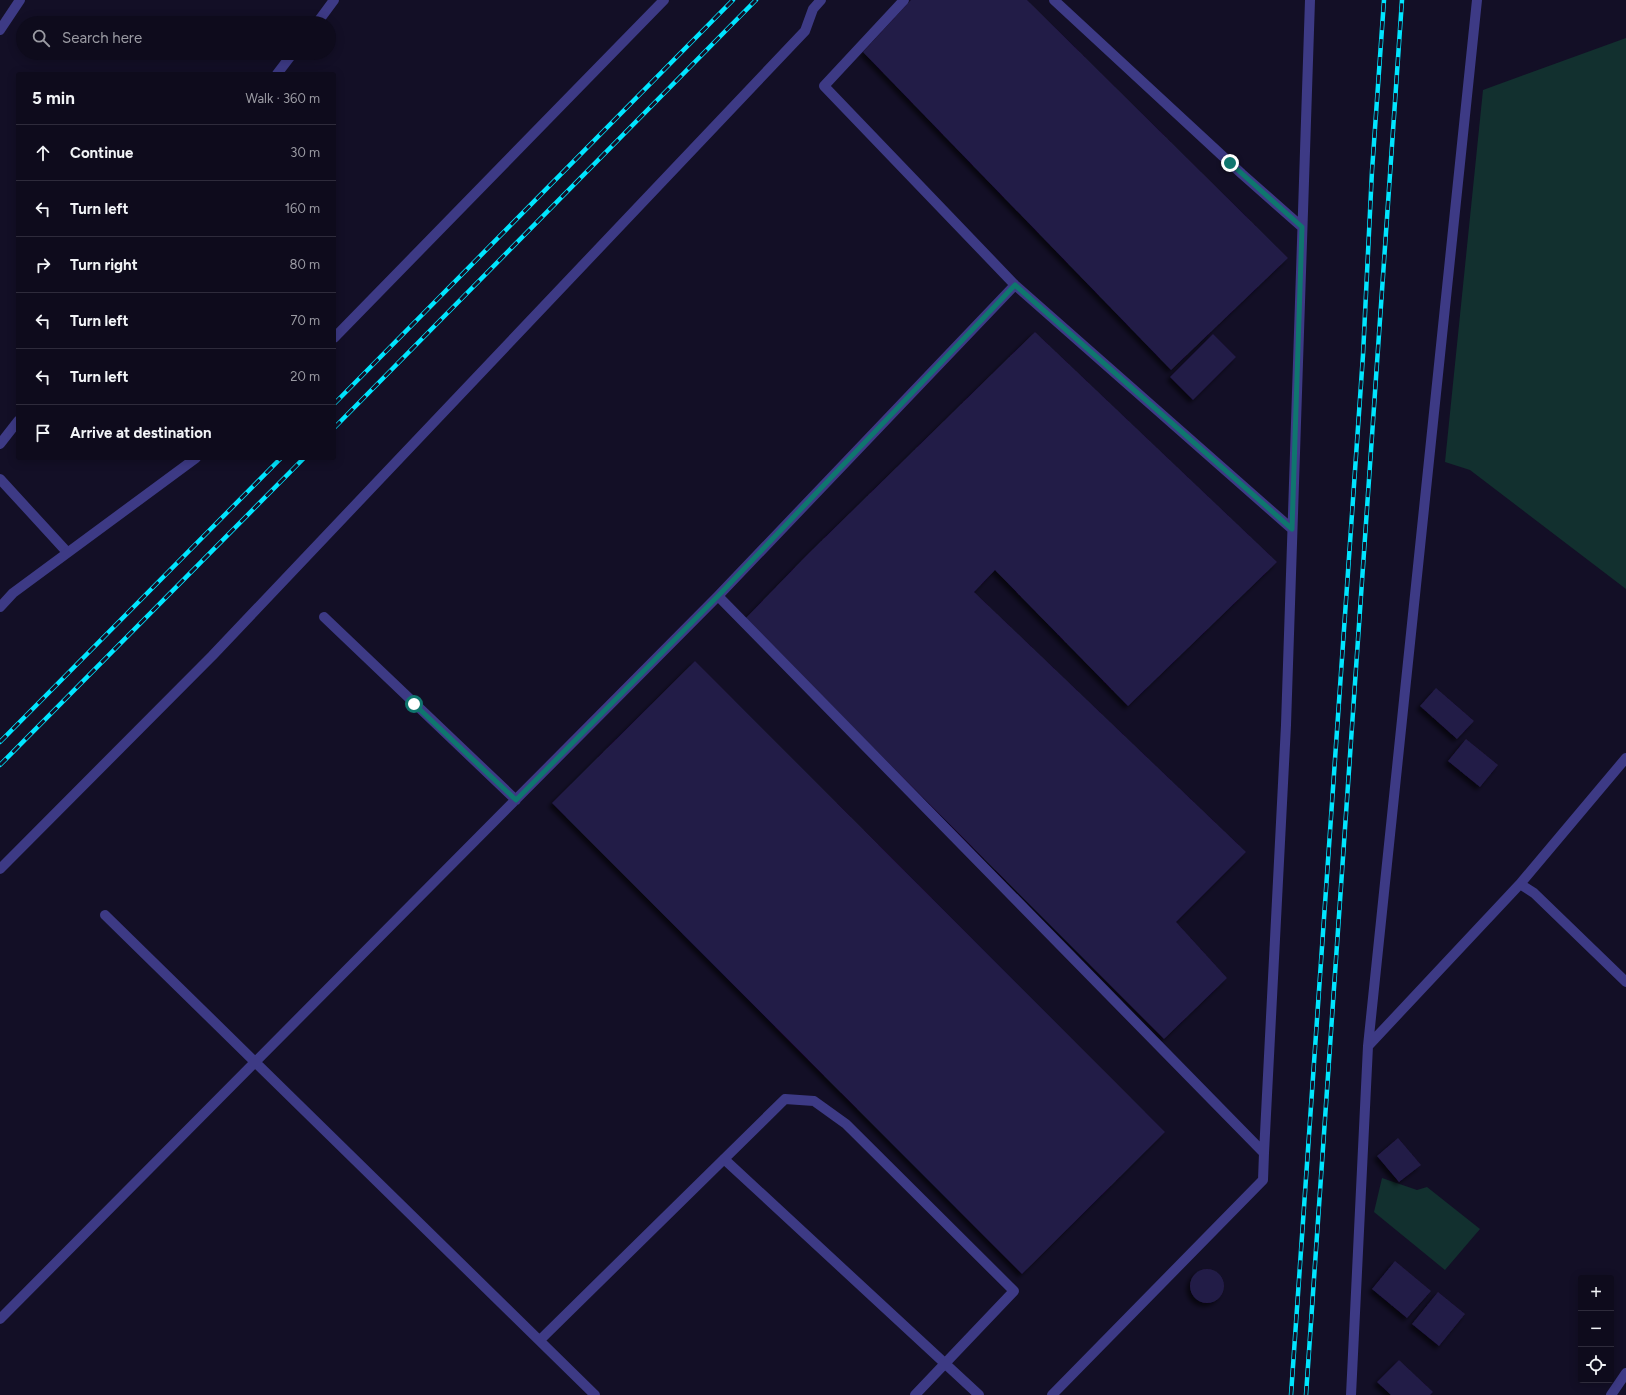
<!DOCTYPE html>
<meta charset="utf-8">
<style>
:root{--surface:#0e0b1c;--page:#1c1929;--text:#f1f3f6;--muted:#9b9ba3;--line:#2e2b3b}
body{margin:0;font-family:Figtree,sans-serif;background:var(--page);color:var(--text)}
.controls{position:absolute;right:12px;bottom:12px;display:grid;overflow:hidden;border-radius:4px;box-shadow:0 2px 10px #0003}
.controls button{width:36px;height:36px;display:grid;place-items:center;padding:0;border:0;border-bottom:1px solid var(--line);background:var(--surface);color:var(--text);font:20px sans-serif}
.stop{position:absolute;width:12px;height:12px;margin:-9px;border:3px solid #0f766e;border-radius:50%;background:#fff}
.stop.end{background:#0f766e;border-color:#fff;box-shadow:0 1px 4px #0008}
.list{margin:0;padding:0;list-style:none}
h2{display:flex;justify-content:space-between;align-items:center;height:52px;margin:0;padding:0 16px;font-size:17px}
h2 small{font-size:13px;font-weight:400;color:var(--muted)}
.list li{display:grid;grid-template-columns:26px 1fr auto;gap:12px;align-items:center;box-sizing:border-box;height:56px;padding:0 16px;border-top:1px solid var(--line)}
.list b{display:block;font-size:15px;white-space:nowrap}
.list em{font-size:13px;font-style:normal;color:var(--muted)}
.icon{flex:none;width:22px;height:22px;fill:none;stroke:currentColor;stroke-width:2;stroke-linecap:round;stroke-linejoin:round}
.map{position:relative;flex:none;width:1626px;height:1395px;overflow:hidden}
.search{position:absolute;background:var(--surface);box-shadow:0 2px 10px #0003;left:16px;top:16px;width:320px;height:44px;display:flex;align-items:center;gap:10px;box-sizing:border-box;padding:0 14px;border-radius:22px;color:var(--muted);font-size:15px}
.panel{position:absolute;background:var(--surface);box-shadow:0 2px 10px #0003;left:16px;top:72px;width:320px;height:388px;border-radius:4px}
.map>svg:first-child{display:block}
.green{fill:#12302f}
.building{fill:#241b47;filter:url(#shadow)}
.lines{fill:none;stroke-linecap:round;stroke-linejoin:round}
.service{stroke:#3d3a85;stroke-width:10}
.minor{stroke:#3d3a85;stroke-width:10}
.tertiary{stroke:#3d3a85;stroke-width:10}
.rail-casing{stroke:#00e5ff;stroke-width:4.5}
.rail{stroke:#130f26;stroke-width:3;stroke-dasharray:9;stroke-linecap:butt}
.route{stroke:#0f766e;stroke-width:5}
</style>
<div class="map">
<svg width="1626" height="1395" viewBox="0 0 1626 1395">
<defs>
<filter id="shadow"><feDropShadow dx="-3.5" dy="3.5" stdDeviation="2" flood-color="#0009"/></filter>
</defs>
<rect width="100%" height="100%" fill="#130f26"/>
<path class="green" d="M1626 38V589L1470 470 1445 462 1483 90Z
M1382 1178 1417 1190 1427 1187 1480 1229 1445 1270 1374 1212Z"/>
<path class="building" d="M911 0H1027L1288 258 1171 370 863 52Z
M1035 332 1277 562 1128 706 995 570 974 592 1246 852 1176 922 1227 978 1164 1039 745 619 806 556Z
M1213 334 1236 357 1193 400 1170 377Z
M695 661 1165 1132 1022 1274 552 803Z
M1436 688 1474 721 1457 739 1420 706Z
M1466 739 1498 765 1480 787 1448 761Z
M1398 1138 1421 1165 1399 1182 1377 1156Z
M1395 1261 1431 1291 1407 1318 1372 1289Z
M1190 1286a17 17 0 1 1 34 0a17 17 0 1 1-34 0Z
M1438 1292 1465 1314 1439 1346 1412 1324Z
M1399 1360 1433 1392 1430 1395H1391L1377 1382Z"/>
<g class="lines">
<path class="service" d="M904 0 824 86 1015 285 1292 529
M1054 0 1242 174 1302 227
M718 596 1264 1153 1263 1180 1052 1395
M324 617 516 800
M0 869 212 656 805 31 813 9 821 0
M105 915 595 1395
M1264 1153 1286 725 1310 0
M724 1159 979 1395
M0 1319 718 596 1015 285
M540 1340 785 1099 814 1101 846 1124 1014 1291 915 1395"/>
<path class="minor" d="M317 23 334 0
M0 30 20 0
M277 74 293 53
M0 444 18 421
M0 479 67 552
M1626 758 1520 884 1534 893 1626 982
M1368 1046 1520 884
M1351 1395 1368 1046 1477 0
M1611 1395 1626 1373"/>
<path class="tertiary" d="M334 338 664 0
M0 607 13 593 196 458"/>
<defs>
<path id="rail" d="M334 404 733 0
M334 428 756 0
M0 742 281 458
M0 765 304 458
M1291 1395 1363 355 1372 171 1384 0
M1306 1395 1402 0"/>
</defs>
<use href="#rail" class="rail-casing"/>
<use href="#rail" class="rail"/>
</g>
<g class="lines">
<path class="route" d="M414 704 516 800 718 596 1015 285 1292 529 1302 227 1230 163"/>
</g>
</svg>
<div class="controls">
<button>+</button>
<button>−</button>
<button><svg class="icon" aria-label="locate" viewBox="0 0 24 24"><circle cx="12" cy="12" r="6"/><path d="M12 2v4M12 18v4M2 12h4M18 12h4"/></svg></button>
</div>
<div class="stop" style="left:414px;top:704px"></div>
<div class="stop end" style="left:1230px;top:163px"></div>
<div class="search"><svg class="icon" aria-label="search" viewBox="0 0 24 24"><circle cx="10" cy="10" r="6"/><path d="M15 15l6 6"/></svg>Search here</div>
<section class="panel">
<h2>5 min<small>Walk · 360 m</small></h2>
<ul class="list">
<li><svg class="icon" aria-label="ahead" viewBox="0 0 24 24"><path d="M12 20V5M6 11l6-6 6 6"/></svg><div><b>Continue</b></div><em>30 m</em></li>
<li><svg class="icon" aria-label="left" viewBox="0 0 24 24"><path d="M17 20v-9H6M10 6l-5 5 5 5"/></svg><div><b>Turn left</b></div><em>160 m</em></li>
<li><svg class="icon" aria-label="right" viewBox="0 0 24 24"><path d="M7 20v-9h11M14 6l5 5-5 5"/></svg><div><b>Turn right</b></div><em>80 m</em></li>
<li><svg class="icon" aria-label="left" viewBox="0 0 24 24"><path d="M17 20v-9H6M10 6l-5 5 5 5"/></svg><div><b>Turn left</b></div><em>70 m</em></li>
<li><svg class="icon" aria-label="left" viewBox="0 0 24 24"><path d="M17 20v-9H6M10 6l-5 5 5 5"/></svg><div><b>Turn left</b></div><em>20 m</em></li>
<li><svg class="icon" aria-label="arrive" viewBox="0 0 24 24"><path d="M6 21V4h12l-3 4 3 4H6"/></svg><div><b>Arrive at destination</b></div></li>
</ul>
</section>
</div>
